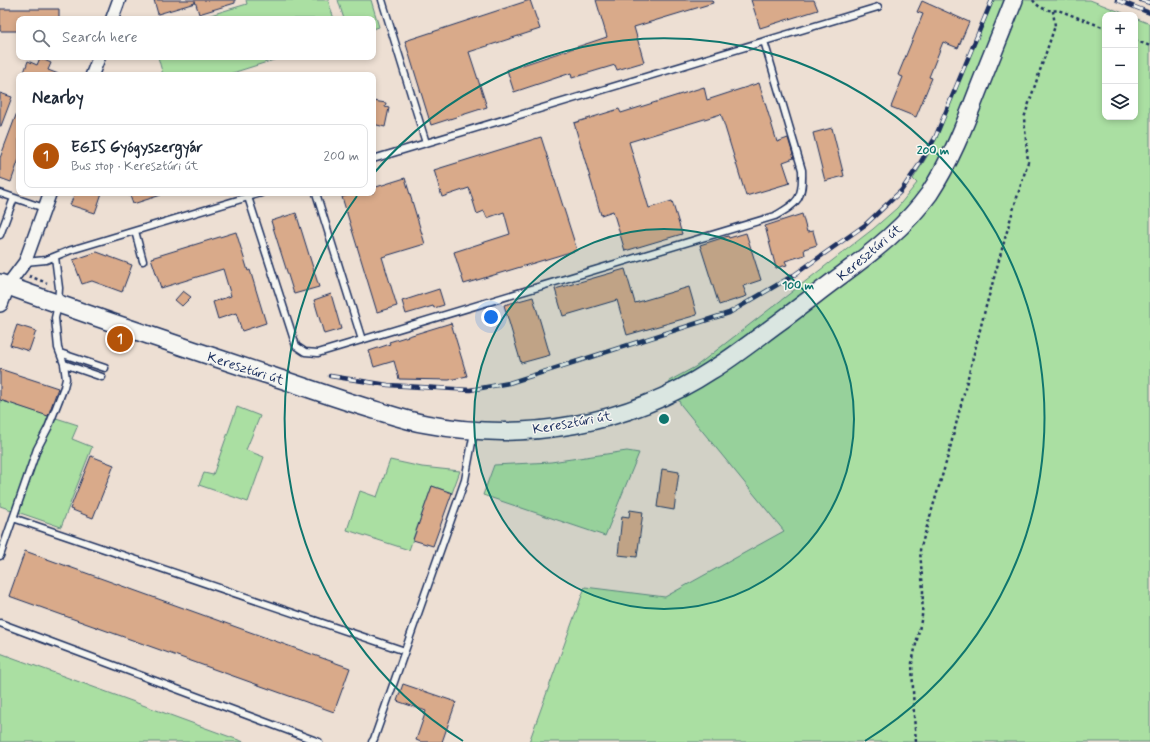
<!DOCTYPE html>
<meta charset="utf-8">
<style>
:root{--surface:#fff;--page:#f2f2f3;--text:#1f2937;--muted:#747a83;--line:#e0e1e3;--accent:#b45309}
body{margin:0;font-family:Mynerve,sans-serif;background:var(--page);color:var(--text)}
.controls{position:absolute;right:12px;top:12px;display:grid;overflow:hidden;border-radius:8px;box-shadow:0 2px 6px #0003}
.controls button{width:36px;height:36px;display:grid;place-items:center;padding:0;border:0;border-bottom:1px solid var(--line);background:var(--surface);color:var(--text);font:20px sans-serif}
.you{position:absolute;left:491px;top:317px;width:14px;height:14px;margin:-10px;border:3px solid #fff;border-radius:50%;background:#1a73e8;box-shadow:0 0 0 6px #1a73e833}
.badge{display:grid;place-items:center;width:26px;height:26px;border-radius:50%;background:var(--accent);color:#fff;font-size:13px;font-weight:700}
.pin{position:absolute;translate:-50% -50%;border:2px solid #fff;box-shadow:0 1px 4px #0006}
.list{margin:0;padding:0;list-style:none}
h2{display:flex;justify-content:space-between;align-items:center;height:52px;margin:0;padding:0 16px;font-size:17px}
h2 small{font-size:13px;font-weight:400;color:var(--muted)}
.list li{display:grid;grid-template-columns:26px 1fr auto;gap:12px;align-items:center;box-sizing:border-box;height:64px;margin:0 8px 8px;padding:0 8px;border:1px solid var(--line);border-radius:8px}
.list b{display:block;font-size:15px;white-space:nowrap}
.list p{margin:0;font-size:13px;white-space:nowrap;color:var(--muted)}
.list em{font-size:13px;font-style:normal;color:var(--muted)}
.icon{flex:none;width:22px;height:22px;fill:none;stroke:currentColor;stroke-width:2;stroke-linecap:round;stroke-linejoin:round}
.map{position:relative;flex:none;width:1150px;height:742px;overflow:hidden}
.search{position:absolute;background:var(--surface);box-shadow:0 2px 6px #0003;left:16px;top:16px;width:360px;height:44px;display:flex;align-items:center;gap:10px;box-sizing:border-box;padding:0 14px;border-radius:8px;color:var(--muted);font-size:15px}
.panel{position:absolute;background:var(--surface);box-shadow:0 2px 6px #0003;left:16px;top:72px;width:360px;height:124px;border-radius:8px}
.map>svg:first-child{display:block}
.green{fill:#aadfa2;stroke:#628780}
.building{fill:#d9aa8a;stroke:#1b2f5e}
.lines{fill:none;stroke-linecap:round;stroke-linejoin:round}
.service-casing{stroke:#1b2f5e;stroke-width:9}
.minor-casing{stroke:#1b2f5e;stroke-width:15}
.tertiary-casing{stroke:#1b2f5e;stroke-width:18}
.secondary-casing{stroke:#1b2f5e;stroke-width:20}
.path{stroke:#1b2f5e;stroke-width:2.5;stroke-dasharray:3 3;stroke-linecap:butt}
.service{stroke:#f6f6f2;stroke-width:6}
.minor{stroke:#f6f6f2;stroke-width:12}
.tertiary{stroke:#f6f6f2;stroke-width:15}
.secondary{stroke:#f6f6f2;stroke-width:17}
.rail-casing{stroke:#1b2f5e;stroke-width:4.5}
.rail{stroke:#f6f6f2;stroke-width:3;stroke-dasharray:9;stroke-linecap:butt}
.ring{fill:none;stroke:#0f766e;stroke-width:2}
.labels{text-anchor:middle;stroke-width:3;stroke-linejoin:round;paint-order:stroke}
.street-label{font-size:14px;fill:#1b2f5e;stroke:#f6f6f2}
.centre{fill:#0f766e;stroke:#f6f6f2;stroke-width:2}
.ring-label{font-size:12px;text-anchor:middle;font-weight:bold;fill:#0f766e;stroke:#f6f6f2;stroke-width:3;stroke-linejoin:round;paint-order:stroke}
</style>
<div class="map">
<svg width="1150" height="742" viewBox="0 0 1150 742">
<rect width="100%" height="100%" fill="#eddfd3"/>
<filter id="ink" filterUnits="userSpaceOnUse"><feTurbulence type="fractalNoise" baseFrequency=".025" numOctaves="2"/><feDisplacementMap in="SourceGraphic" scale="8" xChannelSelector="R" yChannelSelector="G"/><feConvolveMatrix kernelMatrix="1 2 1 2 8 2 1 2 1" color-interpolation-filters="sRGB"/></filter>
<g filter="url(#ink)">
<path class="green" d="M246 0H328L334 19H197L247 4Z
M338 0H371L379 27 373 29V19H344Z
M994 0H1090L1128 15H1105V117H1135V18L1150 24V742H529L585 587 665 597 784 531 681 405 669 381 695 367 873 229 897 208 917 183 913 179 928 155Z
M158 57H283L226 75H163Z
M0 400 78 425 72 439 92 447 61 527 0 506Z
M237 407 260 416 246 450 264 457 248 502 199 485 204 473 213 475Z
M627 451 639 453 605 536 483 495 494 465 551 462Z
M390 460 422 467 460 471 452 493 432 486 409 550 347 530 360 491 377 497Z
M0 653 244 742H0Z"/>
<path class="building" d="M154 0H235V3L199 14 195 1V3L158 14Z
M530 0 540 29 469 52 487 107 431 125 405 41Z
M596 0H712L713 3 634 27 644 62 617 70 615 65 572 78 571 73 514 92 507 70 607 37Z
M751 0H814L818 10 760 28Z
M922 1 969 22 958 48 943 42 929 77 932 78 916 117 891 107 903 77 898 75 923 14 917 12Z
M0 9H59V19H19V31H0Z
M40 58 51 63 48 70 61 75H23L28 61 37 65Z
M759 83 777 142 788 138 794 158 783 162 790 183 746 196 721 114 629 142 649 208 672 201 682 234 625 251 613 211 601 215 574 123 619 109 621 113 704 87 707 100Z
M0 93 12 97 1 126H0Z
M373 101 386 103 385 107 389 108 385 127 373 124Z
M18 110H19V159L11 182 0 178V158Z
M832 128 844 176 825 181 813 133Z
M541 137 577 250 464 284 454 252 510 234 504 212 487 218 484 211 477 214 469 188 442 197 434 170Z
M405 178 425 244 382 257 397 306 377 312 342 197 356 193H373V188Z
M75 193H102L95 213 70 205Z
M129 193H161V195L133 204Z
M296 213 319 287 294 294 271 221Z
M802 214 807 232 813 231 817 245 804 249 805 255 785 261 787 265 776 268 765 226Z
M236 232 248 271 250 270 266 323 242 331 236 313 218 319 213 302 231 296 223 269 161 288 151 258Z
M746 233 761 280 743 286 747 296 719 305 700 245 728 236 729 238Z
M97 252 132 265 122 292 92 281 82 284 73 260Z
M625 269 635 303 689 287 697 315 627 335 617 300 563 316 555 289Z
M439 289 444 305 434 308 433 306 406 314 402 301Z
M183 291 191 297 182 306 175 300Z
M331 294 341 329 324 334 314 300Z
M533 297 550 355 521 363 504 305Z
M451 323 467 376 449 380 399 379 394 361 374 367 369 351 390 344 389 342Z
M17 325 36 331 29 351 10 345Z
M0 369 58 388 48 416 0 400Z
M91 456 114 465 93 518 70 509Z
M662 469 679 472 674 510 657 507Z
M432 486 452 493 433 546 413 540Z
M630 510 643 512 637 557 618 555 622 516 629 517Z
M25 551 350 668 334 712 9 596Z
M403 684 456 702 442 742H421L416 740 426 711 397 701Z"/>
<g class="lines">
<defs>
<path id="service" d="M382 0 426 143
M373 159 878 7
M0 193 44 208
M316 193 362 340
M248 197 296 346 305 352 318 353 775 216C799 202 803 199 802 170L764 41
M135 231 143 261
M0 235 14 198
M25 262 46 260 71 250 261 193
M60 353 105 368
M64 364 102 377
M13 518 405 651
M0 556 37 449 48 428 64 387 66 379 64 364 58 348 55 318 58 305 59 288 55 257
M0 623 319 742
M372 742 374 739 465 480 474 432"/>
<path id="minor" d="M112 19 119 0
M92 75 99 57
M7 286 25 262 50 193"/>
<path id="tertiary" d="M0 304 7 286"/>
<path id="secondary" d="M0 283C88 315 177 345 265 374 303 386 340 400 378 411 394 416 409 421 426 424 524 443 628 425 712 370 735 356 756 339 778 323 800 307 821 290 843 274 874 251 906 226 929 194 950 162 964 127 977 93 989 62 1002 31 1014 0"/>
</defs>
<use href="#service" class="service-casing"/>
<use href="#minor" class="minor-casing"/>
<use href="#tertiary" class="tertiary-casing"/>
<use href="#secondary" class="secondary-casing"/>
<path class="path" d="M1033 0C1038 8 1049 12 1058 10L1105 28
M1135 40 1150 46
M29 276 47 283
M916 742 914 716 912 663 922 616 923 591 920 550 948 456 985 310 1011 217 1028 162 1024 118 1055 26 1053 11"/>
<use href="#service" class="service"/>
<use href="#minor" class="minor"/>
<use href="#tertiary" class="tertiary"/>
<use href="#secondary" class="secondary"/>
<defs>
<path id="rail" d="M1117 0 1150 13
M1141 0 1150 3
M330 376 388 385 470 390 509 383 729 313 794 275 865 225 901 191 919 165 935 138 992 0"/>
</defs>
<use href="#rail" class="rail-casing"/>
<use href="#rail" class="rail"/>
</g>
</g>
<circle cx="664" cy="419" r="190" fill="#0f766e" fill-opacity=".12"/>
<g class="ring">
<circle cx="664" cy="419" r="190"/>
<path d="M463 741A380 380 0 0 1 357 196M375 172A380 380 0 1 1 865 741"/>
</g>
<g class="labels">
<g class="street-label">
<text transform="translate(869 252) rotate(-40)" y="5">Keresztúri út</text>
<text transform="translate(246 368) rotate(18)" y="5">Keresztúri út</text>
<text transform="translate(572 422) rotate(-10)" y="5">Keresztúri út</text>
</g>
</g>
<circle cx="664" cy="419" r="6" class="centre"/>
<g class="ring-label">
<text x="933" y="154">200 m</text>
<text x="798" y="289">100 m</text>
</g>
</svg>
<div class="controls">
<button>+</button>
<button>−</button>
<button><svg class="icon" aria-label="layers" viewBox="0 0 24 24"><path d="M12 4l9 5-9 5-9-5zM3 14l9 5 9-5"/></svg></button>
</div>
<div class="you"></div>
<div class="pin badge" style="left:120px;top:339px">1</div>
<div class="search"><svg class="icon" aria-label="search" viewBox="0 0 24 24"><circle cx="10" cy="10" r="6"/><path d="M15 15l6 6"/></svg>Search here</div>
<section class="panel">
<h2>Nearby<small></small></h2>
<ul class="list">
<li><span class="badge">1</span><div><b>EGIS Gyógyszergyár</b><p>Bus stop · Keresztúri út</p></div><em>200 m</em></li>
</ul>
</section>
</div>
